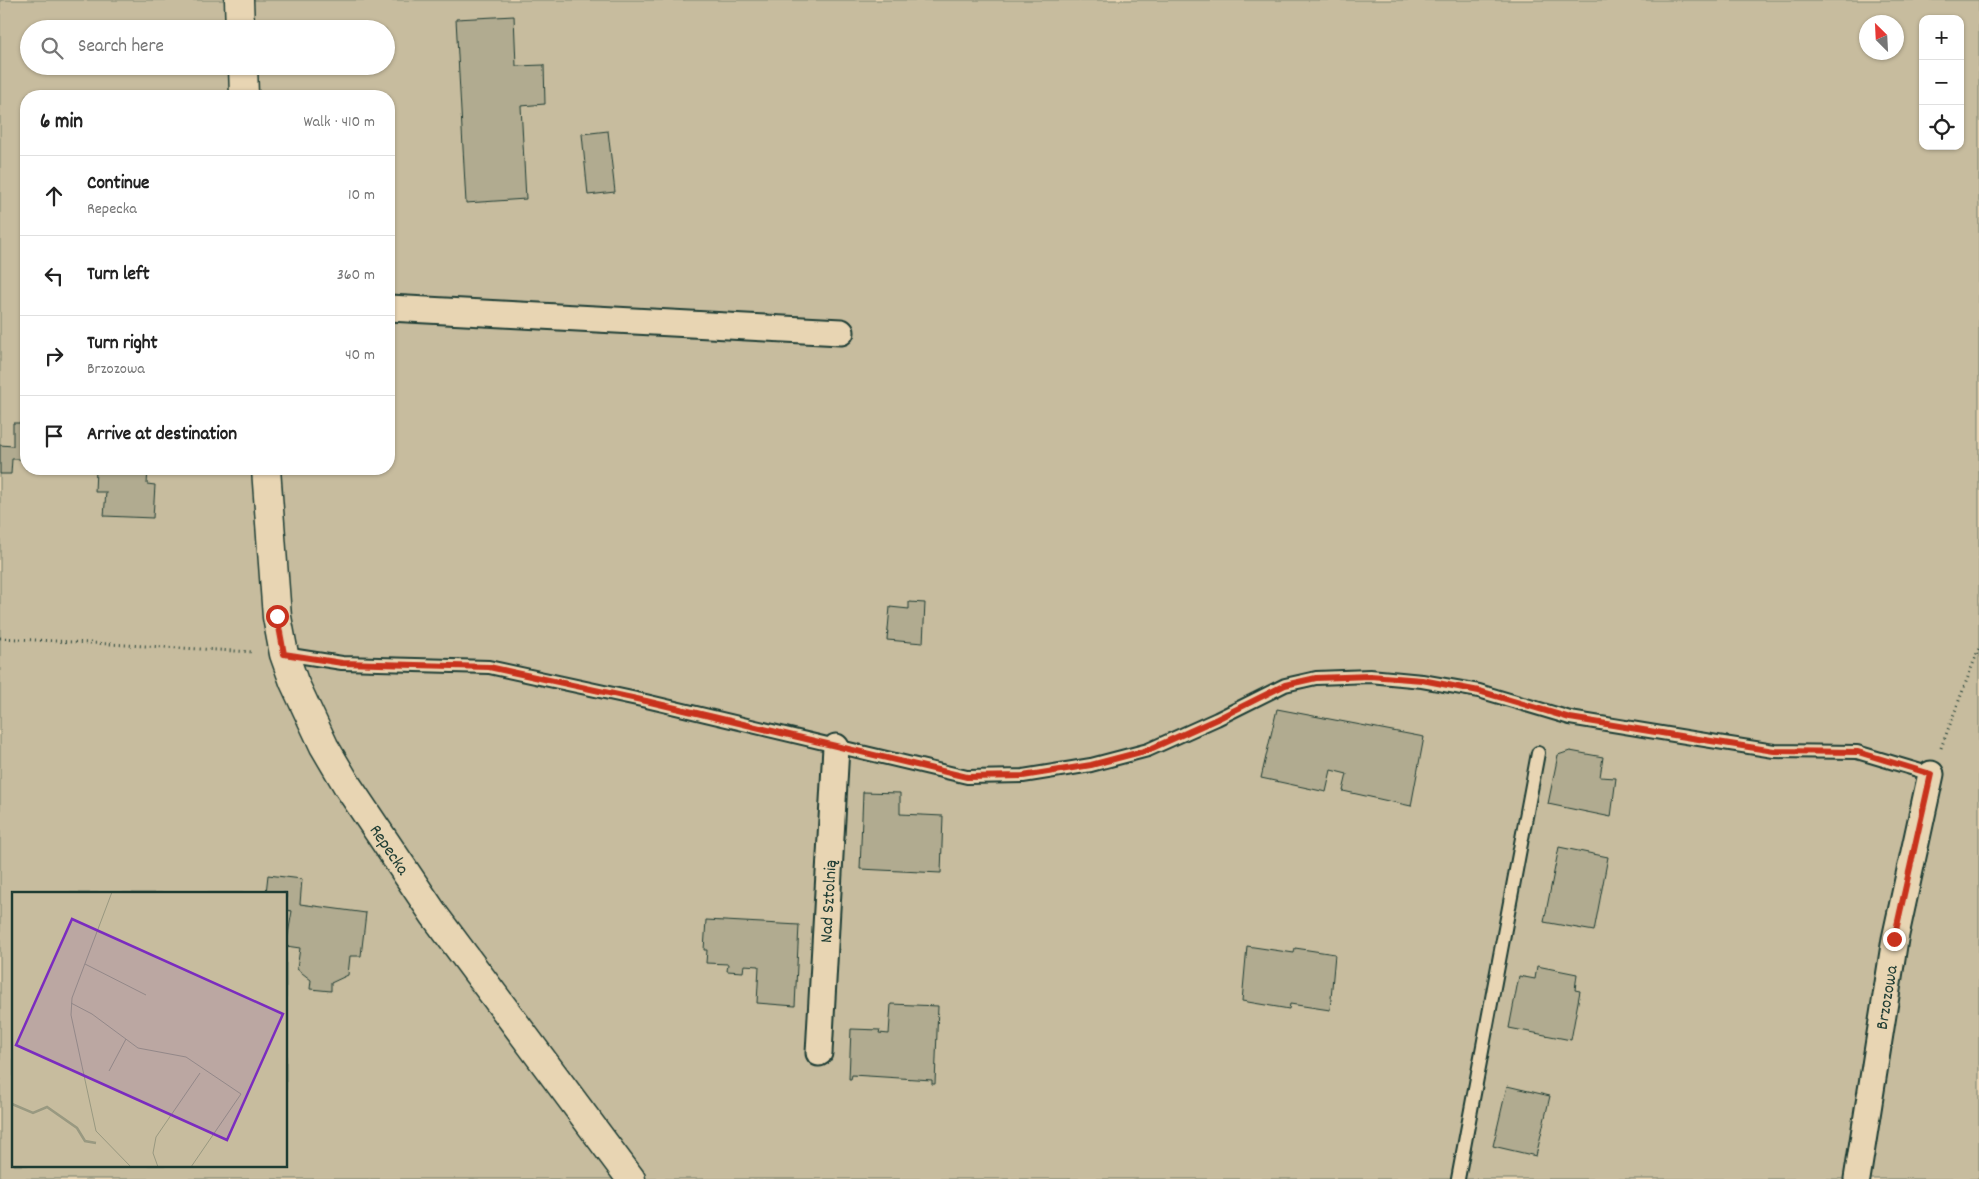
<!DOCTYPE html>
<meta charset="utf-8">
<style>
:root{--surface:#fff;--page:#f2f2f2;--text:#222;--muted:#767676;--line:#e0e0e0}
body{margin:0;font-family:Dekko,sans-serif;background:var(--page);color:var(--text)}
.controls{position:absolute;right:15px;top:15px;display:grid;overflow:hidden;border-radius:10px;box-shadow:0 1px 4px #0004}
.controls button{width:45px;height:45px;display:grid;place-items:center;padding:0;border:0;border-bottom:1px solid var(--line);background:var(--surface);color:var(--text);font:25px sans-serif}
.compass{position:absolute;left:1859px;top:15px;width:45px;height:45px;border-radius:50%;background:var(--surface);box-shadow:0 1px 4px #0004;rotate:336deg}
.stop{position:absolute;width:15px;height:15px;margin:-11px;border:4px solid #c8321e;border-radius:50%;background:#fff}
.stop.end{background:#c8321e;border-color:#fff;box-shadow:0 1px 5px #0008}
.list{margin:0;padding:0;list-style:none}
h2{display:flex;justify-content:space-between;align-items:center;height:65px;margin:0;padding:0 20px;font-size:21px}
h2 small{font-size:16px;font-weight:400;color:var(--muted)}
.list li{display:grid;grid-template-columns:32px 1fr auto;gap:15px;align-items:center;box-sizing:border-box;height:80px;padding:0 20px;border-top:1px solid var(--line)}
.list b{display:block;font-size:19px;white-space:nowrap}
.list p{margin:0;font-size:16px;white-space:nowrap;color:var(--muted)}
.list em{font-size:16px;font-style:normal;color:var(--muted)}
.icon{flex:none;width:28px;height:28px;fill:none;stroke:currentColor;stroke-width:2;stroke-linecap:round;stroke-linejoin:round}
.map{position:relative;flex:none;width:1979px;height:1179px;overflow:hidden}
.search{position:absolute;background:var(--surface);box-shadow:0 1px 4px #0004;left:20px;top:20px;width:375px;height:55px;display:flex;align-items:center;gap:12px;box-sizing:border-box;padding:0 18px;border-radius:28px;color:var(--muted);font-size:19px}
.panel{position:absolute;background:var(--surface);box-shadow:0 1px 4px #0004;left:20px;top:90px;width:375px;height:385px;border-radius:20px}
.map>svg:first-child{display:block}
.green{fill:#c7bc9e;stroke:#737c69;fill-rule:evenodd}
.building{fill:#b1ab90;stroke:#1f3d34}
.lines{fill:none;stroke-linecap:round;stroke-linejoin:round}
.lane-casing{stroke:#1f3d34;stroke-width:16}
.street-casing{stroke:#1f3d34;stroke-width:29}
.secondary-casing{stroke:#1f3d34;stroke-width:31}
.path{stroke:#1f3d34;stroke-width:3;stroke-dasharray:1 4;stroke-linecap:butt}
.lane{stroke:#e8d5b3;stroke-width:12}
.street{stroke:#e8d5b3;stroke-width:25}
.secondary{stroke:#e8d5b3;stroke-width:28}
.route{stroke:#c8321e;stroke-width:6}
.labels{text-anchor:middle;stroke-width:4;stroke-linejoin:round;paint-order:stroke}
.street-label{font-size:18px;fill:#1f3d34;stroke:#e8d5b3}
.inset-river{fill:none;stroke:#999981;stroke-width:2.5}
.inset-road{fill:none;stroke:#989880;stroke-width:1}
.view{fill:#7b2cbf;fill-opacity:0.15;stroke:#7b2cbf;stroke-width:2.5}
.inset-edge{fill:none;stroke:#1f3d34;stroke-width:2.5}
</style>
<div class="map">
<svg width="1979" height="1179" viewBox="0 0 1979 1179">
<rect width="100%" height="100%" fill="#e8d5b3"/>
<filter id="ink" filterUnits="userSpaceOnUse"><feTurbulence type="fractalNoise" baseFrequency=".02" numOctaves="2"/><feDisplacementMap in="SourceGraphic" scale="10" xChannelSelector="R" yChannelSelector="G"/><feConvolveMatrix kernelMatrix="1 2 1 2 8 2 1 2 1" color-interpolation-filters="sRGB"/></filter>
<g filter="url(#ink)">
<path class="green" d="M0 0H1979V1179H0ZM1923 19H1960V146H1923ZM1866 22H1896V52H1866ZM29 29H386V66H29ZM26 96H389V469H26ZM14 893H286V1165H14Z"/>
<path class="building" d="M514 16 516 66 544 65 545 104 521 106 526 199 466 203 456 19Z
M608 131 615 192 588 195 582 134Z
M13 423H26V459H12L11 474H0V445L13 446Z
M96 469H148L147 484 155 485 153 518 104 516 106 492H95Z
M909 602 925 603 923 643 887 640 890 607 909 609Z
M1277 709 1424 737 1411 806 1343 791 1347 774 1331 770 1326 792 1261 778Z
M1570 751 1603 757 1600 777 1616 778 1611 817 1548 804 1558 755Z
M863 792 900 793V814L943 816 941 873 860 869Z
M1559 847 1608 857 1594 931 1544 922Z
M268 875 302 879 300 904 366 913 361 956H350L348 975 331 983V991L310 989 311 980 297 969 300 948 286 946 292 911 286 910V893H266Z
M706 920 799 925 795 1006 757 1003 759 966 744 965 743 972 727 971 728 964 706 963 707 950H704Z
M1247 946 1294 953 1295 948 1335 954 1330 1010 1290 1004 1289 1009 1242 1001Z
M1537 966 1577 974 1575 990 1580 991 1571 1040 1509 1028 1519 976 1535 979Z
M891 1004 938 1006 935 1084H932V1080L852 1075 851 1079H849L851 1029 880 1030 879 1033 889 1034Z
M1507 1086 1550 1096 1536 1156 1493 1146Z"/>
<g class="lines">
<defs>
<path id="lane" d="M284 654 342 663 489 667 646 701 967 777 1023 776 1091 765 1148 750 1217 719 1285 685 1316 678 1370 676 1422 681 1479 691 1570 718 1686 737 1774 751 1857 752 1931 774
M1458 1179 1538 753"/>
<g id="street">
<path d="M389 308 841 332"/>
<path id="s1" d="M819 1053 836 747"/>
<path id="s2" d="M1857 1179 1895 939 1931 774"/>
</g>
<g id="secondary">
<path d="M239 0 240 29"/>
<path d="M243 66 244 96"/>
<path id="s3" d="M266 469 277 617 284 654 294 682 324 746 347 785 435 916 631 1179"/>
</g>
</defs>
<use href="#lane" class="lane-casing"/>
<use href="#street" class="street-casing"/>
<use href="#secondary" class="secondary-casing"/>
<path class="path" d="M0 638 254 652
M1941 748 1979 648"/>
<use href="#lane" class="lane"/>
<use href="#street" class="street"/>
<use href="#secondary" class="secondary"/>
</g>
</g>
<g class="lines" filter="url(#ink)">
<path class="route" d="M277 616 284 654 342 663 489 667 646 701 967 777 1023 776 1091 765 1148 750 1217 719 1285 685 1316 678 1370 676 1422 680 1479 691 1570 718 1686 737 1774 751 1858 752 1931 774 1894 939"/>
</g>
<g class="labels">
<g class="street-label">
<text dy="6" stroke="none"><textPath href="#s3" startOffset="409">Repecka</textPath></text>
<text dy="6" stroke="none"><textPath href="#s1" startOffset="152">Nad Sztolnią</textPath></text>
<text dy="6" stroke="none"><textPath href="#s2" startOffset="184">Brzozowa</textPath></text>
</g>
</g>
<g transform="translate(12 892)">
<rect width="275" height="275" fill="#e8d5b3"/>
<path d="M0 0H275V275H0Z" fill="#c7bc9e"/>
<path class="inset-river" d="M0 212 21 221 35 215 65 236 73 249 84 251"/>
<path class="inset-road" d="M100 0 60 106 59 123 84 239 119 275M73 72 134 103M59 111 80 122 126 156 174 165 229 202 179 275M97 179 114 147M146 275 141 261 144 245 188 181"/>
<path class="view" d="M60 27 271 122 215 248 4 153Z"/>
<rect width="275" height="275" class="inset-edge"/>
</g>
</svg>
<div class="controls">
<button>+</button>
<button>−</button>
<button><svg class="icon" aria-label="locate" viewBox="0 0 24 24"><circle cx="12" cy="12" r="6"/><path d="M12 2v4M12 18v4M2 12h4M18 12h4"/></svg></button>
</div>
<svg class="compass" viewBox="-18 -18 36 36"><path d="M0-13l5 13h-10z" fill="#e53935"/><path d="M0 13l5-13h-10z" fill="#767676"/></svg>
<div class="stop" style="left:277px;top:616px"></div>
<div class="stop end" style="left:1894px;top:939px"></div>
<div class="search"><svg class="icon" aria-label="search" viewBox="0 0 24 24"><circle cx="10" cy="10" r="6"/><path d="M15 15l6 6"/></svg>Search here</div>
<section class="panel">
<h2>6 min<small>Walk · 410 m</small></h2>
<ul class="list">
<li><svg class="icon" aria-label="ahead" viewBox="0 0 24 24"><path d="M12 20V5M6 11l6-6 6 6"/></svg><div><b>Continue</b><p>Repecka</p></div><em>10 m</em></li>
<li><svg class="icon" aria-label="left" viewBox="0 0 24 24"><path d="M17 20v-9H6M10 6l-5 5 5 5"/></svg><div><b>Turn left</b></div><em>360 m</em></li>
<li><svg class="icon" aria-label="right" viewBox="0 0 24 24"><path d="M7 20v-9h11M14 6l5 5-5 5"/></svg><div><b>Turn right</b><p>Brzozowa</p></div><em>40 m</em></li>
<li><svg class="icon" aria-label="arrive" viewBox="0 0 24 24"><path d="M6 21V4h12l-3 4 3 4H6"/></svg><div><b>Arrive at destination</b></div></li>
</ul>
</section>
</div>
